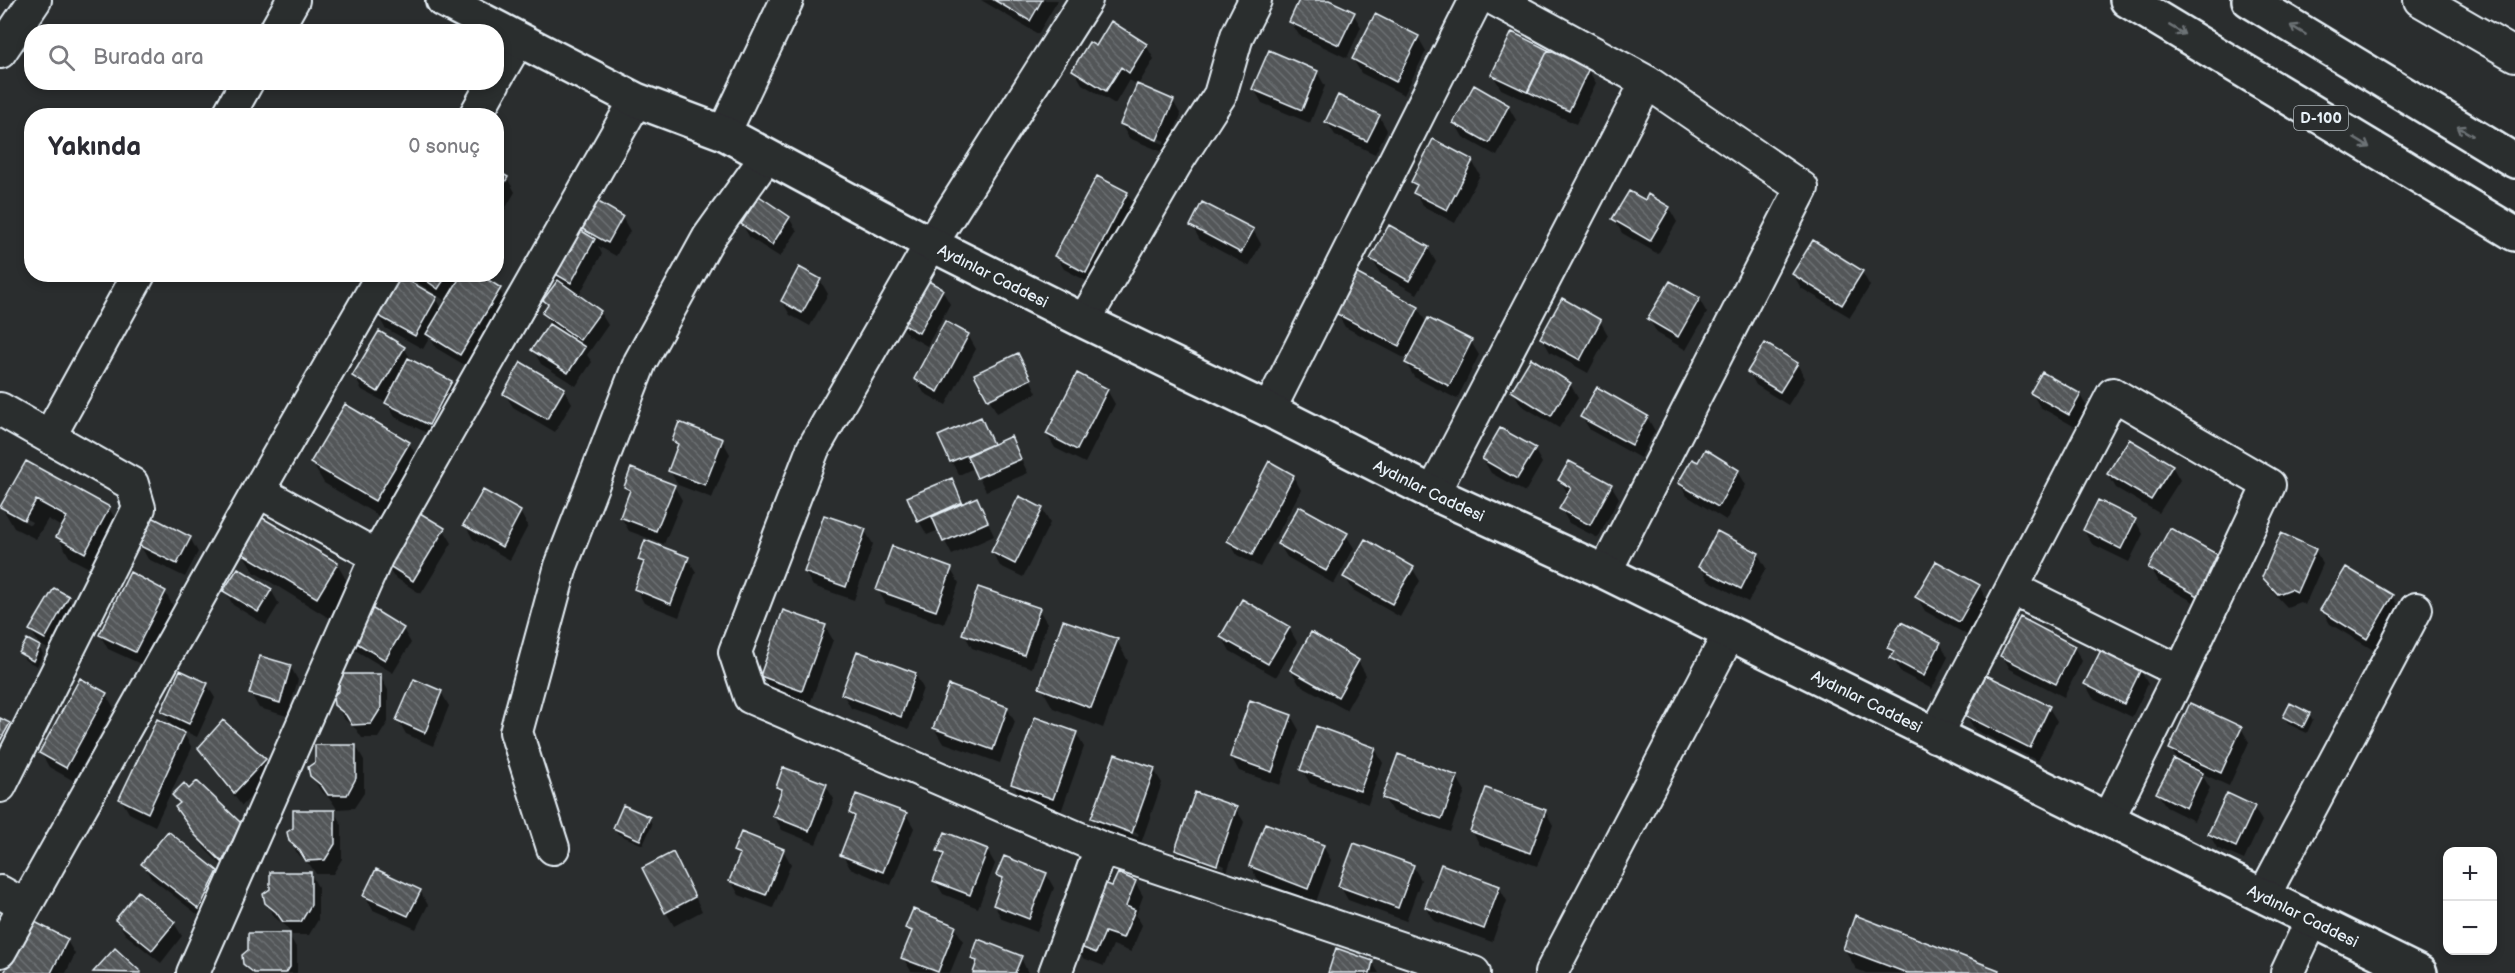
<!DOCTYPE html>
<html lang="tr">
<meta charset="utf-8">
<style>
:root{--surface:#fff;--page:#f2f2f3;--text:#2b2b33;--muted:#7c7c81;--line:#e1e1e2}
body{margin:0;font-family:"Balsamiq Sans",sans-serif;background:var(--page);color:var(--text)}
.controls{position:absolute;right:18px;bottom:18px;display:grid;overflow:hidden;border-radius:12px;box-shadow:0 3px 9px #0003}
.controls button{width:54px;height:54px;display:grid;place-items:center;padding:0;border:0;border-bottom:2px solid var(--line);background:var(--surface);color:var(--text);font:30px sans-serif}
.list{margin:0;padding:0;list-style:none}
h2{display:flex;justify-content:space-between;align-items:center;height:78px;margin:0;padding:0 24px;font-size:26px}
h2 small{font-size:20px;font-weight:400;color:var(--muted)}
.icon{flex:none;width:33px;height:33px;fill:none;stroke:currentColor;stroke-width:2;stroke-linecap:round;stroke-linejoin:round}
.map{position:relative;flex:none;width:2515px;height:973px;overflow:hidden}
.search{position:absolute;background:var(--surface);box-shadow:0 3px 9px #0003;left:24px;top:24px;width:480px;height:66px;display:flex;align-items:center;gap:15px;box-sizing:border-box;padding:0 21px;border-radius:24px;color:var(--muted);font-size:22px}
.panel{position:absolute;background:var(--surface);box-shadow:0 3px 9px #0003;left:24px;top:108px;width:480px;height:174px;border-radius:24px}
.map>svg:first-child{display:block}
.shadow{fill:#0007;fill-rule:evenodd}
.building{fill:url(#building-back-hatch);stroke:#e8f1f8;stroke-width:1.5}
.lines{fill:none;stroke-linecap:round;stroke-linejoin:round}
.street-casing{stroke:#e8f1f8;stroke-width:36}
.secondary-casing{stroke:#e8f1f8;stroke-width:38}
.highway-casing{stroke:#e8f1f8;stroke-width:38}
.street{stroke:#2a2d2e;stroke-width:32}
.secondary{stroke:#2a2d2e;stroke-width:33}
.highway{stroke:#2a2d2e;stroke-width:33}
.oneway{stroke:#6c7275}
.labels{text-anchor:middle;stroke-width:6;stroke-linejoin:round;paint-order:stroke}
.shield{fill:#2a2d2e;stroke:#afb6bb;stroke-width:1.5}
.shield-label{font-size:15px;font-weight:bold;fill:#e8f1f8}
.street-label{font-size:16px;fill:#e8f1f8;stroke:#2a2d2e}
</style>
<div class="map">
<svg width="2515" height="973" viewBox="0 0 2515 973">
<defs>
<pattern id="building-back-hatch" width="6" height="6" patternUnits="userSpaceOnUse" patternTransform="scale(1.5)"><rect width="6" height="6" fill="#535759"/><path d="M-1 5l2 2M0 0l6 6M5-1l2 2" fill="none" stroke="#6c7072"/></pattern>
</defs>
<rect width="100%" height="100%" fill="#2a2d2e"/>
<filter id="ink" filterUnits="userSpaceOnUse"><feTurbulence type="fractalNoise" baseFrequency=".0167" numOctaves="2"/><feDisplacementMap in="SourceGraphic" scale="12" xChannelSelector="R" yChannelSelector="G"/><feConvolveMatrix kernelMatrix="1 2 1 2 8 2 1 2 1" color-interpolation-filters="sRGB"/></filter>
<g filter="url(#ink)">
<path class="shadow" d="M981 0H1058L1038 34Z
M1301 0H1326L1353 13 1361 27 1347 58 1299 35 1291 22Z
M1376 16 1418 37 1426 51 1404 95 1361 73 1353 59Z
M1513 34 1588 70 1596 83 1576 124 1501 89 1493 75Z
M1146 45 1154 59 1138 85 1129 80 1115 104 1082 84 1074 70 1096 48Z
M1317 72 1325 86 1310 123 1262 103 1254 89Z
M1173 101 1181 115 1165 153 1129 138 1121 124ZM1131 127 1165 141 1164 144 1131 131Z
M1508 106 1516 120 1497 156 1463 137 1455 123Z
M1379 116 1387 130 1375 154 1335 135 1327 122Z
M1472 161 1480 175 1455 223 1423 206 1415 193 1417 189 1413 182Z
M496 172 507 178 515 192 504 211 496 206Z
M1127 193 1135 207 1094 285 1064 269 1056 256Z
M1646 202 1669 208 1677 222 1658 254 1622 233 1614 219Z
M622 217 630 231 616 256 598 246 602 254 578 297 600 312 608 325 587 355 592 362 576 386 541 364 533 350 550 324 544 313 548 306 545 301 557 284 548 269 575 224Z
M789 218 797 231 780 257 750 238 742 224Z
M1192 226 1253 230 1261 244 1249 266 1200 240Z
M1428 248 1436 262 1417 294 1380 273 1372 259Z
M1862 272 1870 286 1850 317 1801 288 1793 274Z
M411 274H459L461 279 499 289 507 303 468 367 436 348 430 337 423 349 385 328 377 314 436 298 443 310 447 302 415 281Z
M820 280 828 294 810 326 790 315 782 301Z
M942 290 950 304 927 346 908 335 900 322Z
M1699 299 1707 313 1686 350 1657 333 1649 319Z
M1418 308 1427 324 1471 342 1479 355 1457 399 1414 377 1406 363 1408 360 1345 327 1337 313Z
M1600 321 1608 335 1588 373 1550 352 1542 338Z
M968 335 976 349 946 405 924 393 916 379Z
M404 348 413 362 451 382 459 396 437 438 395 417 387 403 362 390 354 376Z
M1797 364 1805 378 1788 405 1756 385 1749 372Z
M1025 368 1037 393 997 413 976 375Z
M1570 384 1578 398 1559 428 1521 405 1513 391Z
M564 389 572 403 555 432 513 407 505 394Z
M1107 390 1115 404 1085 463 1055 448 1047 434Z
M2032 393 2080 395 2088 409 2077 428 2040 407Z
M1582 417H1647L1655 431 1640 458 1590 430Z
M980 419 994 445 1010 438 1028 473 986 491 974 468 959 475 951 461Z
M722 440 730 454 712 498 678 485 670 471 678 449 674 441Z
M409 443 421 464 387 521 324 483 312 463Z
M1534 449 1542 463 1525 492 1491 473 1483 459Z
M26 463 109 508 121 529 97 572 70 558 58 537 63 528 48 519 36 539 14 528 2 507ZM18 515 32 522 30 525 18 518Z
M2172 466 2180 480 2159 513 2116 488 2108 474Z
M1738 471 1746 485 1726 520 1687 496 1679 483Z
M1293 476 1301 490 1260 567 1237 555 1229 541Z
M951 480 963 504 984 513 994 536 952 555 939 530 927 535 919 521Z
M1560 480 1611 485 1619 498 1598 538 1569 523 1561 509 1568 494Z
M674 486 682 500 664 544 629 531 621 517 630 495 625 487Z
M1042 509 1050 523 1023 577 1000 566 992 552Z
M520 512 528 526 510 560 473 539 465 525Z
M2135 520 2143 534 2129 562 2092 544 2084 530Z
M444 530 452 543 421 594 393 576 385 562Z
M2170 530 2208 610 2158 582 2150 568Z
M865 531 873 544 854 600 813 586 805 572Z
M1346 535 1354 548 1334 584 1287 557 1279 544Z
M190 538 198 552 185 577 148 559 140 545Z
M2315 550 2323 564 2305 605 2300 602 2287 607 2272 591 2264 577Z
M242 552 337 564 349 585 329 618 254 572Z
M1758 554 1766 568 1748 602 1708 580 1700 566Z
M688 559 696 572 679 617 644 603 636 589 644 567 639 560Z
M1412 568 1420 581 1400 617 1353 590 1345 577Z
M2347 569 2392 596 2400 610 2375 651 2330 624 2322 610Z
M951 570 959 583 944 624 886 604 878 590Z
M1979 586 1987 600 1967 635 1925 611 1917 597Z
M54 590 68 597 76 611 53 652 39 644 31 630Z
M271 590 279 604 266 625 233 605 225 591Z
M165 592 173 606 143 665 108 649 100 635Z
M1039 610 1047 623 1032 668 972 648 964 634Z
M825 626 833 640 810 704 770 690 762 676Z
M1289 628 1297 642 1276 677 1230 651 1222 637Z
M403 629 411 643 393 673 355 650 347 636Z
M1117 641 1128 661 1103 728 1053 708 1041 687Z
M1940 643 1948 657 1932 689 1900 672 1889 648Z
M39 647 43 654 37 666 25 660 21 653Z
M2074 647 2082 661 2064 697 2010 669 2002 655Z
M2102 652 2140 670 2148 684 2132 717 2093 698 2085 684Z
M1358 661 1366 675 1346 710 1299 684 1291 670Z
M290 666 298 680 287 716 259 708 251 694Z
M181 672 207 685 215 698 197 737 182 730 192 748 155 826 129 813 121 799 173 728 163 710Z
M915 674 923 688 909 729 851 708 843 694Z
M380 676 388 690V722L378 738H362L356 729 344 719 336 705Z
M1986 677 2049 708 2057 721 2038 761 1975 730 1967 716Z
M441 692 449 706 433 746 406 734 398 720Z
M106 694 114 708 74 781 49 767 41 753Z
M1007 708 1015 722 1000 763 942 742 934 728Z
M2309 714 2313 720 2307 733 2288 724 2285 717Z
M1291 716 1299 730 1280 785 1239 771 1231 757Z
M0 719 9 724 17 738 0 769Z
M2241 728 2249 742 2229 786 2201 773 2210 788 2194 821 2166 807 2158 793 2179 763 2171 749Z
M1076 733 1084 747 1061 812 1021 798 1013 784Z
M356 746 364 760V793L354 808 337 809 331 800 320 790 311 775Z
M200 748 265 760 272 774 242 806 208 762Z
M1375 749 1383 763 1368 804 1310 783 1302 770Z
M1154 770 1162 783 1140 846 1101 832 1093 818ZM1102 820 1139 834 1138 837 1102 824Z
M1457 777 1465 791 1450 832 1392 811 1384 798Z
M826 786 834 799 816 844 782 830 774 816 782 795 777 787Z
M174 795 240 824 248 838 230 874 205 849 177 808 180 805Z
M2254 808 2262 821 2244 860 2217 848 2209 834Z
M1236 809 1244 822 1225 878 1185 863 1177 849ZM1186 852 1225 866 1224 869 1186 855Z
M1545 811 1553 825 1537 866 1480 845 1472 831Z
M334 812 342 825V859L333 874H316L310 865 298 855 290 840Z
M850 813 906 814 914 828 891 885 850 868 842 854 855 821Z
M649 818 652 825 643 845 618 834 614 828Z
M1323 846 1331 860 1316 902 1258 880 1250 866Z
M783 850 791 864 773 908 739 895 731 881 739 859 735 851Z
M987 850 995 864 978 908 943 894 935 881 943 859 939 851Z
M143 864 217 872 225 886 207 922 151 878Z
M1413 866 1421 880 1406 921 1348 900 1340 886Z
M681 868 702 911 674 926 666 912Z
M310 873 318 887V920L309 935H289L297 949V973H250L245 964 249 951V935H292L286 926 274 917 266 902Z
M1046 874 1054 888 1037 932 1002 919 994 905 1003 883 998 875Z
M1135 882 1143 896 1136 915 1142 925 1131 952 1113 945 1104 966 1083 958 1075 944 1113 888Z
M1499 887 1507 901 1492 942 1434 921 1426 907Z
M420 891 428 905 416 929 373 910 365 896Z
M117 920 174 923 182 936 161 963 125 934Z
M955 927 963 941 950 973 911 971 903 958 912 936 907 928Z
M67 941 75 954 66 973H5Z
M1844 948 1998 971 1999 973H1866L1856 969Z
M115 950 140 973H95Z
M1021 958 1028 973H974L977 966 972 959Z
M1372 962 1379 973H1329Z"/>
<path class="building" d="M994 0H1042L1030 21Z
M1299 0H1329L1355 12 1339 45 1289 22Z
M1375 14 1419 36 1396 82 1352 59Z
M1111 21 1147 44 1129 73 1121 67 1106 91 1072 70 1089 42 1096 46Z
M1512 32 1548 50 1527 92 1491 75Z
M1269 50 1318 71 1302 110 1252 89Z
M1548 50 1589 68 1569 111 1528 92Z
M1137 84 1174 100 1157 140 1120 124Z
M1474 85 1509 105 1489 143 1453 123Z
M1338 95 1380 115 1367 141 1325 122Z
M1433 139 1473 160 1447 210 1413 193 1417 185 1411 182Z
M496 170 508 177 496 198Z
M1097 176 1128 192 1086 273 1054 256Z
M1629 191 1645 200 1648 194 1670 207 1650 241 1612 219Z
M588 196 623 216 608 243 573 224Z
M759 196 790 217 772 245 741 224Z
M1202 202 1254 229 1241 253 1190 226Z
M572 225 595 239 571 283 547 269Z
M1389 225 1429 247 1409 281 1370 259Z
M1813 240 1863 271 1842 305 1792 274Z
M799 267 821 279 802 313 781 301Z
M1356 273 1419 307 1399 346 1335 313Z
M397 274 437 297 415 336 375 314Z
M417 274H448L438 289Z
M462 274H479L501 288 460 355 426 334Z
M923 278 943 289 919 333 898 322Z
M558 280 601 311 580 340 542 313 548 304 543 300Z
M1670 281 1700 298 1678 337 1647 319Z
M1562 298 1601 320 1580 360 1540 338Z
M1428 318 1472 340 1449 386 1405 363Z
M945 321 969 334 938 392 914 379Z
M549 324 585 347 568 373 531 350Z
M379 331 405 347 378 392 352 376Z
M1765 343 1798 363 1780 392 1747 372Z
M1018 353 1031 379 988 400 974 374Z
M408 358 452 381 429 425 385 403Z
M1531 358 1571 383 1551 416 1511 391Z
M521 362 565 388 547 419 503 394Z
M2042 372 2081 394 2069 415 2030 393Z
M1077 373 1108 389 1077 450 1046 434Z
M1597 387 1648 416 1632 445 1580 417Z
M345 404 410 442 375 501 310 463Z
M981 417 993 444 950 462 938 436Z
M679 422 723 439 705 485 668 471 678 444 672 441Z
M1500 428 1536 448 1517 479 1482 459Z
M1011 436 1021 459 977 478 967 456Z
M2129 439 2173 465 2151 500 2107 474Z
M1705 449 1739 470 1718 507 1678 483 1692 459 1698 462Z
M26 461 110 507 85 553 56 537 67 517 36 500 24 520 0 507Z
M1269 461 1294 475 1252 555 1227 541Z
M1569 461 1612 484 1590 525 1559 509 1571 488 1558 480Z
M631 468 675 485 656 531 620 517 630 490 624 487Z
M952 478 962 502 918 522 907 497Z
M483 490 521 511 502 547 463 525Z
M1019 496 1043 508 1015 564 991 552Z
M977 497 988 522 943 542 932 517Z
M2098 500 2136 519 2121 549 2083 530Z
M1299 506 1348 533 1326 571 1277 544Z
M415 510 445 528 413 581 383 562Z
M824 515 866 529 846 587 804 572Z
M152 517 191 537 177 564 138 545Z
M261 517 338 563 317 598 240 552Z
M2170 528 2222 557 2200 597 2148 568Z
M1717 531 1759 553 1741 589 1698 567Z
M2281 533 2316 549 2297 592 2291 589 2278 594 2262 577Z
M1365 539 1414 567 1392 604 1343 577Z
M645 540 689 557 671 604 634 589 644 562 638 560Z
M892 546 952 568 936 611 876 590Z
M1936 561 1980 585 1959 622 1915 597Z
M2346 567 2393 595 2367 639 2320 610Z
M238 568 272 589 258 612 223 591Z
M130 572 166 591 135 652 99 635Z
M978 587 1040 608 1024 655 962 634Z
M54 588 69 596 45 639 29 630Z
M1242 599 1290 627 1268 664 1220 637Z
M365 604 404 628 385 660 345 636Z
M783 610 826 625 802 691 760 676Z
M2020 617 2075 646 2056 684 2000 656Z
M1063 620 1118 639 1091 708 1039 688Z
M1901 622 1941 642 1924 676 1890 658 1894 651 1887 648Z
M1311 632 1359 660 1338 697 1290 670Z
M27 639 40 646 33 661 19 653Z
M2101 650 2141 669 2124 704 2084 684Z
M857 651 916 673 901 717 841 694Z
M260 656 291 665 280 703 249 694Z
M180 670 208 683 189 724 161 711Z
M339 674H381V708L371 724 352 725 346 715 334 705 333 696 339 691Z
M1986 675 2050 706 2030 748 1966 716Z
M80 678 107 693 66 768 39 753Z
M414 679 442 691 425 733 396 720Z
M949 685 1008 707 993 750 933 728Z
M1250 700 1292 715 1272 772 1230 757Z
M2190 703 2242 727 2221 773 2169 749Z
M2290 703 2310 713 2303 727 2283 717Z
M1035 717 1077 732 1053 799 1011 784Z
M0 718 10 723 0 741Z
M157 719 185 733 148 813 119 799Z
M223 720 266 759 234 793 198 748Z
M1316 726 1376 748 1360 791 1300 770Z
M315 745H356V778L347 795H328L322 786 310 776 308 767 315 762Z
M1115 754 1155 768 1132 833 1091 818Z
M1398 754 1458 776 1442 819 1382 798Z
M2174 759 2203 773 2186 808 2156 793Z
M783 767 827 784 809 831 772 816 782 789 776 787Z
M197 781 241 823 222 862 195 835 175 807 180 803 172 795 184 783 189 789Z
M1486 788 1546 810 1530 853 1470 831Z
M1195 792 1237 807 1217 865 1175 850Z
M2227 793 2255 806 2236 847 2208 834Z
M856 794 907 813 883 872 840 855 855 816 849 813Z
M623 805 650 817 640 840 613 828Z
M293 810H335V844L325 860 306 861 300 851 289 841 287 832 293 828Z
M1265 823 1324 845 1308 889 1249 866Z
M168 831 218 871 199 909 141 864Z
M741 832 784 849 766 895 729 881 740 854 733 851Z
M945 832 988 849 970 895 933 881 944 854 937 851Z
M1354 843 1414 865 1398 908 1338 886Z
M673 852 695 897 665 913 642 868Z
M1004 856 1047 873 1029 919 993 905 1003 878 996 875Z
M1441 864 1500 886 1484 929 1425 907Z
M376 869 421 890 408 916 363 896Z
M270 872H311V905L301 922H283L276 912 265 903 263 894 270 889Z
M1118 873 1136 881 1126 906 1135 910 1123 938 1105 932 1096 953 1073 944 1099 881 1112 886Z
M138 891 175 922 152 950 115 920Z
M913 909 956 926 938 972 901 958 912 931 905 928Z
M1855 915 1999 970 1998 973H1907L1843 949Z
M31 920 68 939 51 973H4Z
M248 933H290V967L286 973H254L243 964 242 955 248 950Z
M978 939 1022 956 1015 973H973L977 961 971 959Z
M115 948 141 972 140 973 93 972Z
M1336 948 1373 961 1370 973H1328Z"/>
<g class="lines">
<defs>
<path id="street" d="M1086 0 931 244 813 449 735 652 750 697 1101 848 1474 973
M1496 0 1647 82 1802 188 1605 572
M2420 0 2515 55
M275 32 293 0
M0 52 35 0
M496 78 518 40
M228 116 247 82
M475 116 494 82
M724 133 787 0
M1084 321 1176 163 1220 95 1237 36 1255 0
M0 409 132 484 139 508 0 786
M1269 410 1476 0
M49 437 139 274
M1433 493 1647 82
M377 556 636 100
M2013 589 2181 672
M1935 736 2113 394 2269 485 2181 672 2108 819
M553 848 516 732 561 566 640 362 709 237 767 156
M0 892 25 906
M2264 895 2416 609
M0 951 258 491 383 274
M193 973 377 556 258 491
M1055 973 1101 848
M1551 973 1729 634
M2287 973 2312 920"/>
<g id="secondary">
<path id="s1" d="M443 0 636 100 724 133 931 244 1084 321 1269 410 1433 493 1605 572 2420 973"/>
</g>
<path id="highway" d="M2127 0 2515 234
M2249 0 2515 161"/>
</defs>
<use href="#street" class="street-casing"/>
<use href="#secondary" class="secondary-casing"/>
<use href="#highway" class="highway-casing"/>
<use href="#street" class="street"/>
<use href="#secondary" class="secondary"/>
<use href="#highway" class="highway"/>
</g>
<defs><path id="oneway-shaft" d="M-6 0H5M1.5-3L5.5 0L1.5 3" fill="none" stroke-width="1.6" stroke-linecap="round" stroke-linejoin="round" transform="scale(1.5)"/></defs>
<g class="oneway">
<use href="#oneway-shaft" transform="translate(2177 30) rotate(31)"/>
<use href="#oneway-shaft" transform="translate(2298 30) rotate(-149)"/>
<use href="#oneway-shaft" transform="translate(2465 131) rotate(-149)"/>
<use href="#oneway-shaft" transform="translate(2362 143) rotate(31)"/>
</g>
</g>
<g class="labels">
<rect class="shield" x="2294" y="106" width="54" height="24" rx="4.5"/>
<g class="shield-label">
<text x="2321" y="123">D-100</text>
</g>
<g class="street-label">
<text dy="6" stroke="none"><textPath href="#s1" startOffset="616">Aydınlar Caddesi</textPath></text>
<text dy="6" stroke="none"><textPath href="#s1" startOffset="1102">Aydınlar Caddesi</textPath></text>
<text dy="6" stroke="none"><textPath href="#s1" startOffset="1588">Aydınlar Caddesi</textPath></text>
<text dy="6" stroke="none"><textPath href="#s1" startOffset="2074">Aydınlar Caddesi</textPath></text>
</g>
</g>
</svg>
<div class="controls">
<button>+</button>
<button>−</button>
</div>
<div class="search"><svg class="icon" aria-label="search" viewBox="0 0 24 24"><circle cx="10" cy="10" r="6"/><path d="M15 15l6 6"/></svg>Burada ara</div>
<section class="panel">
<h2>Yakında<small>0 sonuç</small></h2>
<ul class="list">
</ul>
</section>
</div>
